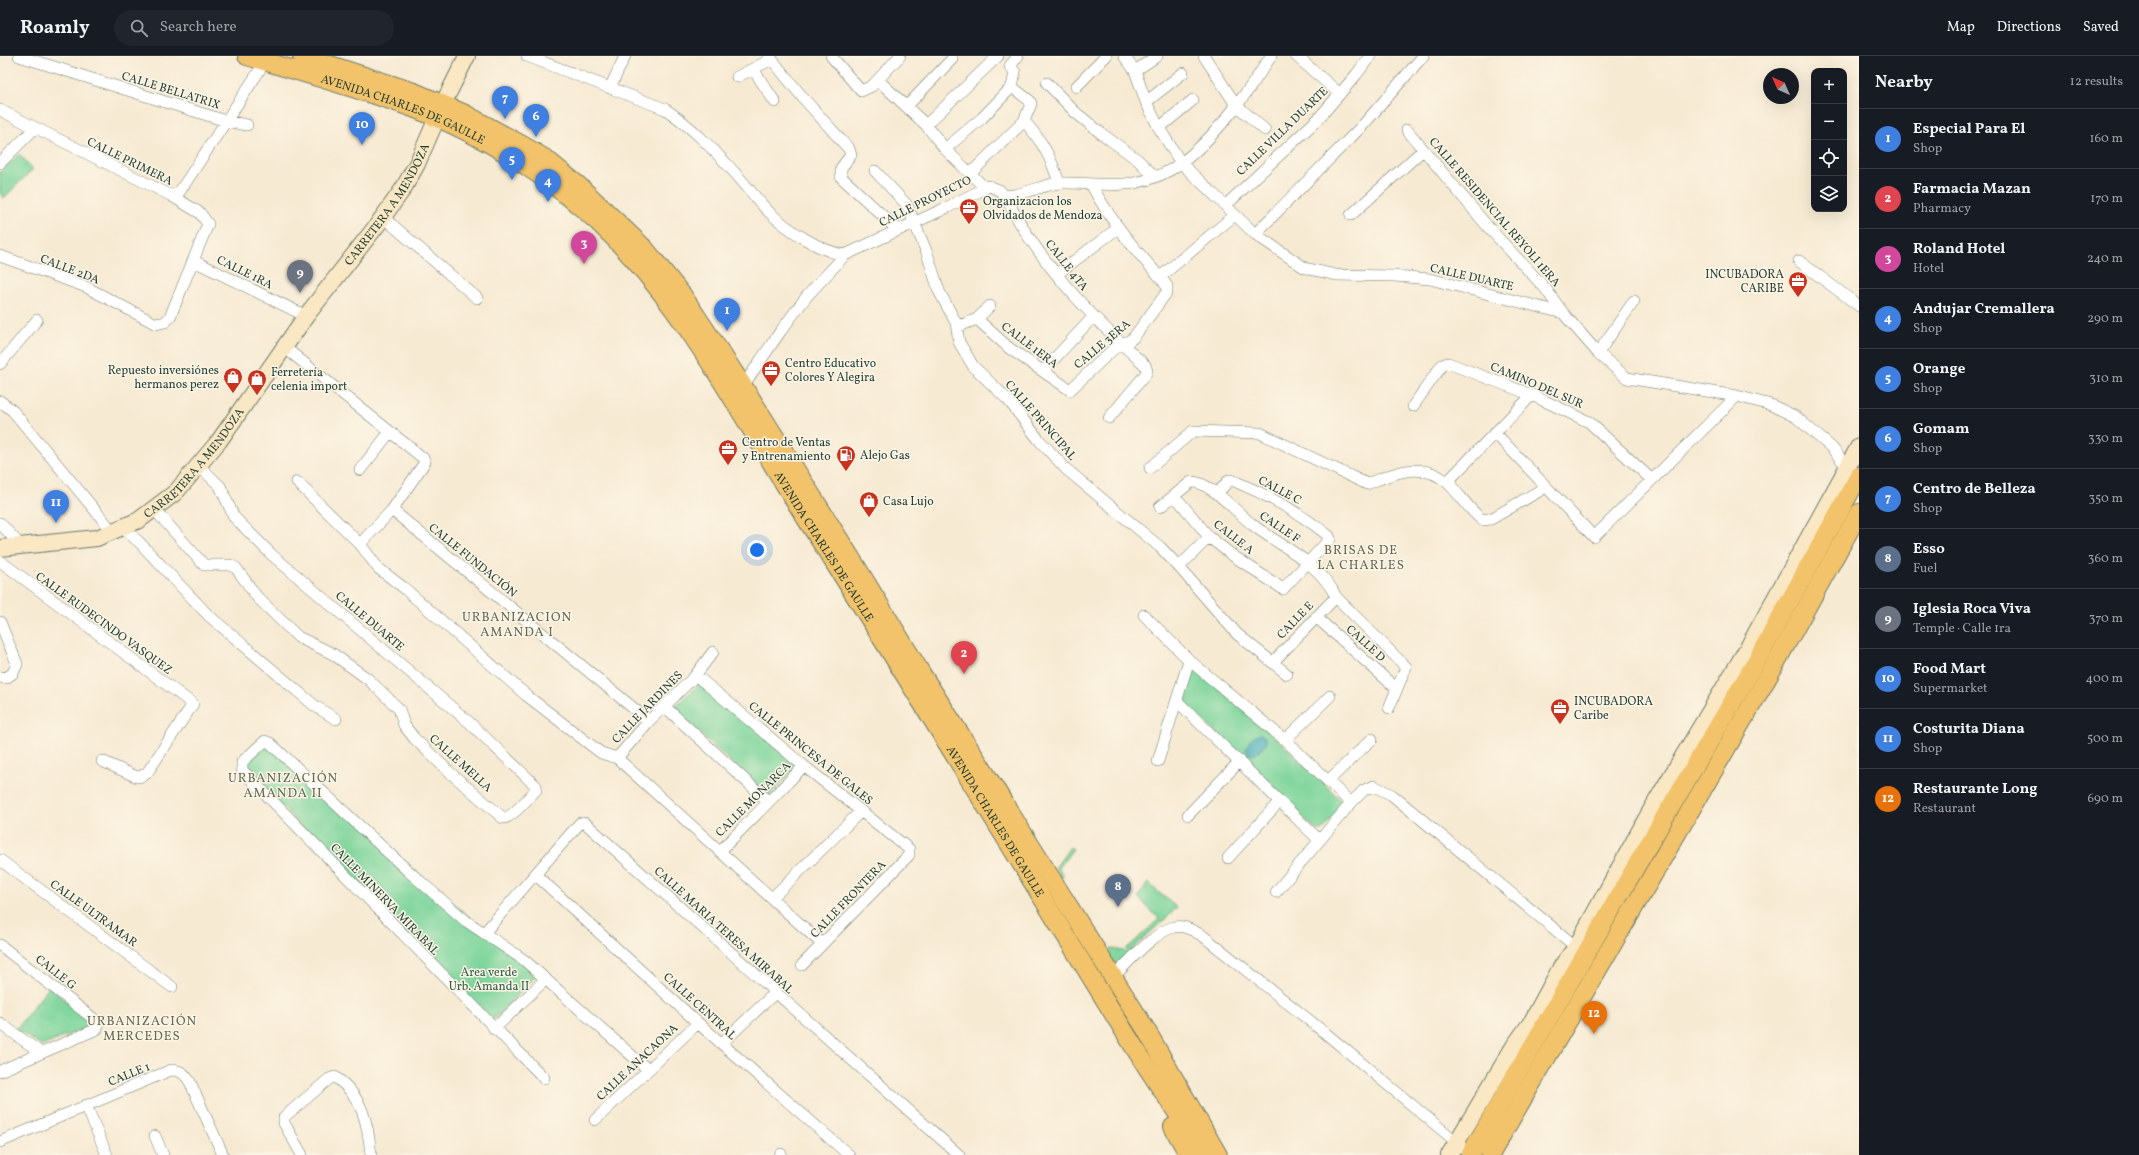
<!DOCTYPE html>
<meta charset="utf-8">
<style>
:root{--surface:#171b24;--page:#20242c;--text:#f1f3f6;--muted:#9ea1a6;--line:#363941;--accent:#ea580c}
body{margin:0;font-family:Vollkorn,serif;background:var(--page);color:var(--text)}
.controls{position:absolute;right:12px;top:12px;display:grid;overflow:hidden;border-radius:8px;box-shadow:0 4px 16px #0002}
.controls button{width:36px;height:36px;display:grid;place-items:center;padding:0;border:0;border-bottom:1px solid var(--line);background:var(--surface);color:var(--text);font:20px sans-serif}
.compass{position:absolute;left:1763px;top:12px;width:36px;height:36px;border-radius:50%;background:var(--surface);box-shadow:0 4px 16px #0002;rotate:315deg}
.you{position:absolute;left:757px;top:494px;width:14px;height:14px;margin:-10px;border:3px solid #fff;border-radius:50%;background:#1a73e8;box-shadow:0 0 0 6px #1a73e833}
.badge{display:grid;place-items:center;width:26px;height:26px;border-radius:50%;background:var(--accent);color:#fff;font-size:13px;font-weight:700}
.pin{position:absolute;translate:-50% -33px;filter:drop-shadow(0 1px 2px #0008)}
.pin::after{content:'';position:absolute;top:21px;width:14px;height:12px;background:inherit;clip-path:polygon(0 0,100% 0,50% 100%)}
.list{margin:0;padding:0;list-style:none}
h2{display:flex;justify-content:space-between;align-items:center;height:52px;margin:0;padding:0 16px;font-size:17px}
h2 small{font-size:13px;font-weight:400;color:var(--muted)}
.list li{display:grid;grid-template-columns:26px 1fr auto;gap:12px;align-items:center;box-sizing:border-box;height:60px;padding:0 16px;border-top:1px solid var(--line)}
.list b{display:block;font-size:15px;white-space:nowrap}
.list p{margin:0;font-size:13px;white-space:nowrap;color:var(--muted)}
.list em{font-size:13px;font-style:normal;color:var(--muted)}
.icon{flex:none;width:22px;height:22px;fill:none;stroke:currentColor;stroke-width:2;stroke-linecap:round;stroke-linejoin:round}
.map{position:relative;flex:none;width:1859px;height:1099px;overflow:hidden}
header{display:flex;align-items:center;gap:24px;box-sizing:border-box;height:56px;padding:0 20px;background:var(--surface);border-bottom:1px solid var(--line)}
header strong{font-size:19px}
nav{display:flex;gap:22px;margin-inline-start:auto;font-size:14px}
.search{width:280px;height:36px;background:var(--page);display:flex;align-items:center;gap:10px;box-sizing:border-box;padding:0 14px;border-radius:22px;color:var(--muted);font-size:15px}
main{display:flex}
aside{flex:1;background:var(--surface)}
.map>svg:first-child{display:block}
.green{fill:#7ad49a;stroke:#4c8867}
.water{fill:#3baab9;stroke:#2d7476}
.lines{fill:none;stroke-linecap:round;stroke-linejoin:round}
.street-casing{stroke:#6b7a6c;stroke-width:12}
.secondary-casing{stroke:#6b7a6c;stroke-width:18}
.primary-casing{stroke:#6b7a6c;stroke-width:20}
.street{stroke:#fff;stroke-width:11}
.secondary{stroke:#fae7c3;stroke-width:16}
.primary{stroke:#f2c36a;stroke-width:18}
.labels{text-anchor:middle;stroke-width:3;stroke-linejoin:round;paint-order:stroke}
.street-label{font-size:12px;fill:#1f3d34;stroke:#fcf5e5}
.poi-label{font-size:12px;fill:#1f3d34;stroke:#fcf5e5;text-anchor:start}
.park-label{font-size:12px;fill:#315b48;stroke:#fcf5e5}
.neighbourhood-label{font-size:13px;letter-spacing:1px;fill:#616856;stroke:#fcf5e5}
</style>
<header>
<strong>Roamly</strong>
<div class="search"><svg class="icon" aria-label="search" viewBox="0 0 24 24"><circle cx="10" cy="10" r="6"/><path d="M15 15l6 6"/></svg>Search here</div>
<nav><a>Map</a><a>Directions</a><a>Saved</a></nav>
</header>
<main>
<div class="map">
<svg width="1859" height="1099" viewBox="0 0 1859 1099">
<rect width="100%" height="100%" fill="#fcf5e5"/>
<filter id="ink" filterUnits="userSpaceOnUse"><feTurbulence type="fractalNoise" baseFrequency=".025" numOctaves="2"/><feDisplacementMap in="SourceGraphic" scale="8" xChannelSelector="R" yChannelSelector="G"/><feConvolveMatrix kernelMatrix="1 2 1 2 8 2 1 2 1" color-interpolation-filters="sRGB"/></filter>
<filter id="wash" filterUnits="userSpaceOnUse"><feTurbulence type="fractalNoise" baseFrequency=".012" numOctaves="4" result="noise"/><feDisplacementMap in="SourceGraphic" scale="16" xChannelSelector="R" yChannelSelector="G"/><feGaussianBlur stdDeviation="0.9" result="paint"/><feColorMatrix in="noise" values="0 0 0 0 0 0 0 0 0 0 0 0 0 0 0 0 0 1.4 0 .05"/><feComposite in="paint" operator="in"/></filter>
<g filter="url(#wash)">
<rect width="100%" height="100%" fill="#f7ead3"/>
<path class="green" d="M19 98 33 113 4 142 0 137V116Z
M1191 613H1195L1266 672 1343 746V748L1322 775 1316 774 1181 643Z
M701 627 798 709 768 741 673 652Z
M267 688 537 919 490 967 243 710Z
M1070 791 1073 793 1059 812 1064 820 1061 822 1055 812Z
M1148 827 1177 852 1115 909 1106 895 1112 893 1124 895 1159 863 1138 841Z
M49 931 94 968 42 990 16 973Z"/>
<path class="water" d="M1261 678 1266 682V688L1254 699 1248 698 1246 693C1248 686 1253 679 1261 678Z"/>
</g>
<g filter="url(#ink)">
<g class="lines">
<defs>
<path id="street" d="M19 0 226 65 247 69
M527 0 665 53C691 70 714 94 735 117 746 129 757 144 769 156 787 173 821 196 845 199
M769 0 804 43 849 93 851 99 841 112V121L897 173
M831 0 861 35 872 30 900 0
M1124 0 1135 15 1146 46 1159 72 1181 107 1255 178 1305 212 1336 219 1394 220 1430 223 1563 257 1598 297 1627 322 1737 340 1771 349 1796 361 1832 392 1851 416
M1204 0 1236 49 1265 74
M1296 0 1340 38
M753 13 775 46
M1135 15 1157 0
M737 21 772 3
M878 24 926 69 945 93 984 131
M1047 27 1075 56 1102 78 1138 104 1155 121
M1012 31 1015 16 1010 10 1018 0
M1076 31 1106 0
M610 32 625 0
M1146 46 1183 17
M907 50 952 3
M0 54 172 140 200 157 208 168 170 261 165 266 156 268 84 230 0 200
M1024 65C1042 85 1051 101 1059 127
M926 69 998 0
M1159 72 1193 44
M1407 74 1488 171 1545 232 1563 257
M945 93 982 62 1012 31 1030 45 1031 48 1024 65 970 118
M0 107 35 72
M875 115 907 149 927 197 939 235 956 267 959 286 973 310 1009 345 1039 384 1066 413 1160 491 1179 511 1237 578 1287 618
M1091 128C1109 163 1133 192 1160 221
M172 140 180 135 186 126 265 6
M1005 140C1038 206 1090 260 1145 309L1147 315 1145 319 1109 362
M1226 149 1318 63 1356 19 1370 0
M1351 159 1423 94
M383 161 477 242
M1255 178 1364 68 1423 0
M194 205 306 260
M1799 205 1859 250
M1057 218 1118 172
M977 263 990 250
M956 267 962 269 977 263 1009 292 1070 334 1120 287 1129 285 1134 281 1167 236V230L1160 221 1235 159
M284 291 423 402 425 406 392 454 360 488
M1598 297 1634 245
M0 308 37 264
M1043 315 1093 261
M743 330 780 276 807 240 845 199 948 151 989 130 999 134 1005 140C1026 139 1043 128 1061 127 1086 126 1109 131 1134 127 1150 124 1168 117 1181 107 1214 83 1249 35 1271 0
M0 345 13 355 113 476
M1413 350 1442 309 1448 307 1532 339 1589 366 1652 424
M1495 377 1594 481 1737 340
M1150 412 1193 375 1260 377 1367 428C1394 417 1422 404 1448 427 1460 439 1469 453 1482 464L1491 463 1546 431
M360 414 390 376
M297 426 360 488 378 512 404 532 526 639 601 697 617 702 822 888
M1447 426 1532 339
M1175 440 1209 481 1232 499 1283 533 1330 483 1329 480C1300 457 1268 439 1234 425L1229 424 1217 438
M1160 451 1191 426C1209 424 1238 458 1253 469 1281 491 1320 506 1336 541L1406 611 1389 652
M154 453 204 509H230L236 512 257 541 298 581 333 598 368 623 399 653 404 669 414 682 447 714 503 762C511 763 529 741 536 734V730L470 667 272 499 234 461 220 430 199 410
M392 454 649 665
M0 467 20 489
M123 472 139 486 208 559 315 650 336 663
M0 505 193 648 147 717 142 720 137 721 102 705
M1179 511 1209 481
M1144 559 1189 604 1285 684 1351 747
M1316 561 1397 633
M0 566 17 608 13 617 6 622 0 621
M1273 606 1336 541
M694 621 713 596
M1177 645 1319 784
M664 650 768 745
M1285 684 1330 640
M617 702 649 665 694 621H698L799 706 909 793V799L802 909
M1158 705 1189 604
M1328 725 1372 683
M1188 759 1240 705
M720 795 804 710
M1228 802 1279 746
M0 804 172 931
M536 819 698 967 849 1099
M1276 836 1351 747 1364 734 1374 730 1392 739 1581 895
M772 842 861 755
M484 877 580 767H585L959 1099
M0 889 95 964 98 968 97 973 0 1015
M1112 922C1127 908 1155 875 1174 871 1185 869 1194 875 1203 880L1324 976 1471 1098
M0 967 41 997
M494 973 546 923
M722 987 775 937
M544 1022 242 714V706L265 685 270 687 407 814 466 865 524 904 647 1013
M86 1049 107 1099
M595 1064 698 967
M155 1080 163 1099
M0 1086 171 1014C181 1014 185 1018 190 1026L223 1099
M302 1099 284 1067V1061L329 1023 335 1021C363 1040 368 1068 371 1099
M780 1099 781 1098"/>
<g id="secondary">
<path id="s1" d="M0 492 97 482 139 464 176 436 219 385 306 260 378 168 403 133 417 108 443 48 467 0"/>
<path d="M1449 1099 1514 990 1532 965 1561 911 1576 891 1651 754 1747 593 1859 390"/>
</g>
<g id="primary">
<path id="s2" d="M247 0C298 15 349 30 399 47 460 68 520 102 570 142 673 223 737 355 807 464 916 634 1020 806 1126 978 1151 1019 1179 1058 1204 1099"/>
<path d="M302 0 414 36 465 58 524 90 546 103 579 130 645 193 683 240 743 330 856 510 921 617 987 720 1145 972 1218 1099"/>
<path d="M1173 1071 1189 1099"/>
<path d="M1470 1099 1646 793 1753 611 1859 420"/>
<path d="M1490 1099 1769 619 1859 457"/>
</g>
</defs>
<use href="#street" class="street-casing"/>
<use href="#secondary" class="secondary-casing"/>
<use href="#primary" class="primary-casing"/>
<use href="#street" class="street"/>
<use href="#secondary" class="secondary"/>
<use href="#primary" class="primary"/>
</g>
</g>
<defs>
<symbol id="office-pin" viewBox="-11 -11 22 30"><path d="M0 17L-7.5 6A9.5 9.5 0 1 1 7.5 6Z" fill="#c8321e" stroke="#fcf5e5"/><path d="M-6-3h4V-5.5h4V-3h4V5H-6ZM-1-4.5V-3h2v-1.5ZM-6 0V1H6V0Z" fill="#fff"/></symbol>
<symbol id="shop-pin" viewBox="-11 -11 22 30"><path d="M0 17L-7.5 6A9.5 9.5 0 1 1 7.5 6Z" fill="#c8321e" stroke="#fcf5e5"/><path d="M-5-2.5h2.3a2.7 3.5 0 0 1 5.4 0H5L5.5 6h-11ZM-1.5-2.5h3a1.5 2.3 0 0 0-3 0Z" fill="#fff"/></symbol>
<symbol id="fuel-pin" viewBox="-11 -11 22 30"><path d="M0 17L-7.5 6A9.5 9.5 0 1 1 7.5 6Z" fill="#c8321e" stroke="#fcf5e5"/><path d="M-5.5-6h7V0h2V4h1.3V-2.5L3-4.5l.8-.8L6-3V5H2.5V1h-1V6h-7ZM-4.2-4.7v3.2H.2V-4.7Z" fill="#fff"/></symbol>
</defs>
<g fill-rule="evenodd">
<use href="#office-pin" x="958" y="141" width="22" height="30"/>
<use href="#office-pin" x="1787" y="214" width="22" height="30"/>
<use href="#office-pin" x="760" y="303" width="22" height="30"/>
<use href="#shop-pin" x="222" y="310" width="22" height="30"/>
<use href="#shop-pin" x="246" y="312" width="22" height="30"/>
<use href="#office-pin" x="717" y="382" width="22" height="30"/>
<use href="#fuel-pin" x="835" y="388" width="22" height="30"/>
<use href="#shop-pin" x="858" y="434" width="22" height="30"/>
<use href="#office-pin" x="1549" y="641" width="22" height="30"/>
</g>
<g class="labels">
<g class="street-label">
<text transform="translate(171 34) rotate(17)" y="4">CALLE BELLATRIX</text>
<text dy="4" stroke="none"><textPath href="#s2" startOffset="165">AVENIDA CHARLES DE GAULLE</textPath></text>
<text transform="translate(1282 75) rotate(-44)" y="4">CALLE VILLA DUARTE</text>
<text transform="translate(130 105) rotate(26)" y="4">CALLE PRIMERA</text>
<text transform="translate(925 145) rotate(-26)" y="4">CALLE PROYECTO</text>
<text dy="4" stroke="none"><textPath href="#s1" startOffset="547">CARRETERA A MENDOZA</textPath></text>
<text transform="translate(1495 156) rotate(49)" y="4">CALLE RESIDENCIAL REYOLI 1ERA</text>
<text transform="translate(1067 209) rotate(52)" y="4">CALLE 4TA</text>
<text transform="translate(70 213) rotate(21)" y="4">CALLE 2DA</text>
<text transform="translate(245 216) rotate(26)" y="4">CALLE 1RA</text>
<text transform="translate(1472 221) rotate(13)" y="4">CALLE DUARTE</text>
<text transform="translate(1102 288) rotate(-40)" y="4">CALLE 3ERA</text>
<text transform="translate(1030 289) rotate(37)" y="4">CALLE 1ERA</text>
<text transform="translate(1537 329) rotate(23)" y="4">CAMINO DEL SUR</text>
<text transform="translate(1041 364) rotate(49)" y="4">CALLE PRINCIPAL</text>
<text dy="4" stroke="none"><textPath href="#s1" startOffset="223">CARRETERA A MENDOZA</textPath></text>
<text transform="translate(1280 434) rotate(28)" y="4">CALLE C</text>
<text transform="translate(1280 471) rotate(34)" y="4">CALLE F</text>
<text transform="translate(1234 481) rotate(38)" y="4">CALLE A</text>
<text dy="4" stroke="none"><textPath href="#s2" startOffset="789">AVENIDA CHARLES DE GAULLE</textPath></text>
<text transform="translate(473 504) rotate(39)" y="4">CALLE FUNDACIÓN</text>
<text transform="translate(1295 564) rotate(-46)" y="4">CALLE E</text>
<text transform="translate(370 565) rotate(40)" y="4">CALLE DUARTE</text>
<text transform="translate(104 567) rotate(36)" y="4">CALLE RUDECINDO VASQUEZ</text>
<text transform="translate(1366 587) rotate(42)" y="4">CALLE D</text>
<text transform="translate(647 651) rotate(-46)" y="4">CALLE JARDINES</text>
<text transform="translate(811 697) rotate(39)" y="4">CALLE PRINCESA DE GALES</text>
<text transform="translate(461 707) rotate(42)" y="4">CALLE MELLA</text>
<text transform="translate(753 743) rotate(-45)" y="4">CALLE MONARCA</text>
<text dy="4" stroke="none"><textPath href="#s2" startOffset="1113">AVENIDA CHARLES DE GAULLE</textPath></text>
<text transform="translate(385 843) rotate(46)" y="4">CALLE MINERVA MIRABAL</text>
<text transform="translate(848 843) rotate(-46)" y="4">CALLE FRONTERA</text>
<text transform="translate(94 857) rotate(36)" y="4">CALLE ULTRAMAR</text>
<text transform="translate(724 874) rotate(42)" y="4">CALLE MARIA TERESA MIRABAL</text>
<text transform="translate(56 916) rotate(38)" y="4">CALLE G</text>
<text transform="translate(700 950) rotate(42)" y="4">CALLE CENTRAL</text>
<text transform="translate(637 1006) rotate(-43)" y="4">CALLE ANACAONA</text>
<text transform="translate(129 1018) rotate(-22)" y="4">CALLE 1</text>
</g>
<g class="poi-label">
<text x="983" y="149">Organizacion los<tspan x="983" dy="14">Olvidados de Mendoza</tspan></text>
<text x="1784" y="222" text-anchor="end">INCUBADORA<tspan x="1784" dy="14">CARIBE</tspan></text>
<text x="785" y="311">Centro Educativo<tspan x="785" dy="14">Colores Y Alegira</tspan></text>
<text x="219" y="318" text-anchor="end">Repuesto inversiónes<tspan x="219" dy="14">hermanos perez</tspan></text>
<text x="271" y="320">Ferretería<tspan x="271" dy="14">celenia import</tspan></text>
<text x="742" y="390">Centro de Ventas<tspan x="742" dy="14">y Entrenamiento</tspan></text>
<text x="860" y="403">Alejo Gas</text>
<text x="883" y="449">Casa Lujo</text>
<text x="1574" y="649">INCUBADORA<tspan x="1574" dy="14">Caribe</tspan></text>
</g>
<g class="park-label">
<text x="489" y="920">Area verde<tspan x="489" dy="14">Urb. Amanda II</tspan></text>
</g>
<g class="neighbourhood-label">
<text x="1361" y="498">BRISAS DE<tspan x="1361" dy="15">LA CHARLES</tspan></text>
<text x="517" y="565">URBANIZACION<tspan x="517" dy="15">AMANDA I</tspan></text>
<text x="283" y="726">URBANIZACIÓN<tspan x="283" dy="15">AMANDA II</tspan></text>
<text x="142" y="969">URBANIZACIÓN<tspan x="142" dy="15">MERCEDES</tspan></text>
</g>
</g>
</svg>
<div class="controls">
<button>+</button>
<button>−</button>
<button><svg class="icon" aria-label="locate" viewBox="0 0 24 24"><circle cx="12" cy="12" r="6"/><path d="M12 2v4M12 18v4M2 12h4M18 12h4"/></svg></button>
<button><svg class="icon" aria-label="layers" viewBox="0 0 24 24"><path d="M12 4l9 5-9 5-9-5zM3 14l9 5 9-5"/></svg></button>
</div>
<svg class="compass" viewBox="-18 -18 36 36"><path d="M0-13l5 13h-10z" fill="#e53935"/><path d="M0 13l5-13h-10z" fill="#9ea1a6"/></svg>
<div class="you"></div>
<div class="pin badge" style="left:727px;top:275px;background:#3f7fe0">1</div>
<div class="pin badge" style="left:964px;top:618px;background:#e0444e">2</div>
<div class="pin badge" style="left:584px;top:208px;background:#d1479c">3</div>
<div class="pin badge" style="left:548px;top:146px;background:#3f7fe0">4</div>
<div class="pin badge" style="left:512px;top:124px;background:#3f7fe0">5</div>
<div class="pin badge" style="left:536px;top:81px;background:#3f7fe0">6</div>
<div class="pin badge" style="left:505px;top:63px;background:#3f7fe0">7</div>
<div class="pin badge" style="left:1118px;top:851px;background:#5c6f8a">8</div>
<div class="pin badge" style="left:300px;top:237px;background:#6b7280">9</div>
<div class="pin badge" style="left:362px;top:89px;background:#3f7fe0">10</div>
<div class="pin badge" style="left:56px;top:467px;background:#3f7fe0">11</div>
<div class="pin badge" style="left:1594px;top:978px;background:#e8710a">12</div>
</div>
<aside>
<h2>Nearby<small>12 results</small></h2>
<ul class="list">
<li><span class="badge" style="background:#3f7fe0">1</span><div><b>Especial Para El</b><p>Shop</p></div><em>160 m</em></li>
<li><span class="badge" style="background:#e0444e">2</span><div><b>Farmacia Mazan</b><p>Pharmacy</p></div><em>170 m</em></li>
<li><span class="badge" style="background:#d1479c">3</span><div><b>Roland Hotel</b><p>Hotel</p></div><em>240 m</em></li>
<li><span class="badge" style="background:#3f7fe0">4</span><div><b>Andujar Cremallera</b><p>Shop</p></div><em>290 m</em></li>
<li><span class="badge" style="background:#3f7fe0">5</span><div><b>Orange</b><p>Shop</p></div><em>310 m</em></li>
<li><span class="badge" style="background:#3f7fe0">6</span><div><b>Gomam</b><p>Shop</p></div><em>330 m</em></li>
<li><span class="badge" style="background:#3f7fe0">7</span><div><b>Centro de Belleza</b><p>Shop</p></div><em>350 m</em></li>
<li><span class="badge" style="background:#5c6f8a">8</span><div><b>Esso</b><p>Fuel</p></div><em>360 m</em></li>
<li><span class="badge" style="background:#6b7280">9</span><div><b>Iglesia Roca Viva</b><p>Temple · Calle 1ra</p></div><em>370 m</em></li>
<li><span class="badge" style="background:#3f7fe0">10</span><div><b>Food Mart</b><p>Supermarket</p></div><em>400 m</em></li>
<li><span class="badge" style="background:#3f7fe0">11</span><div><b>Costurita Diana</b><p>Shop</p></div><em>500 m</em></li>
<li><span class="badge" style="background:#e8710a">12</span><div><b>Restaurante Long</b><p>Restaurant</p></div><em>690 m</em></li>
</ul>
</aside>
</main>
